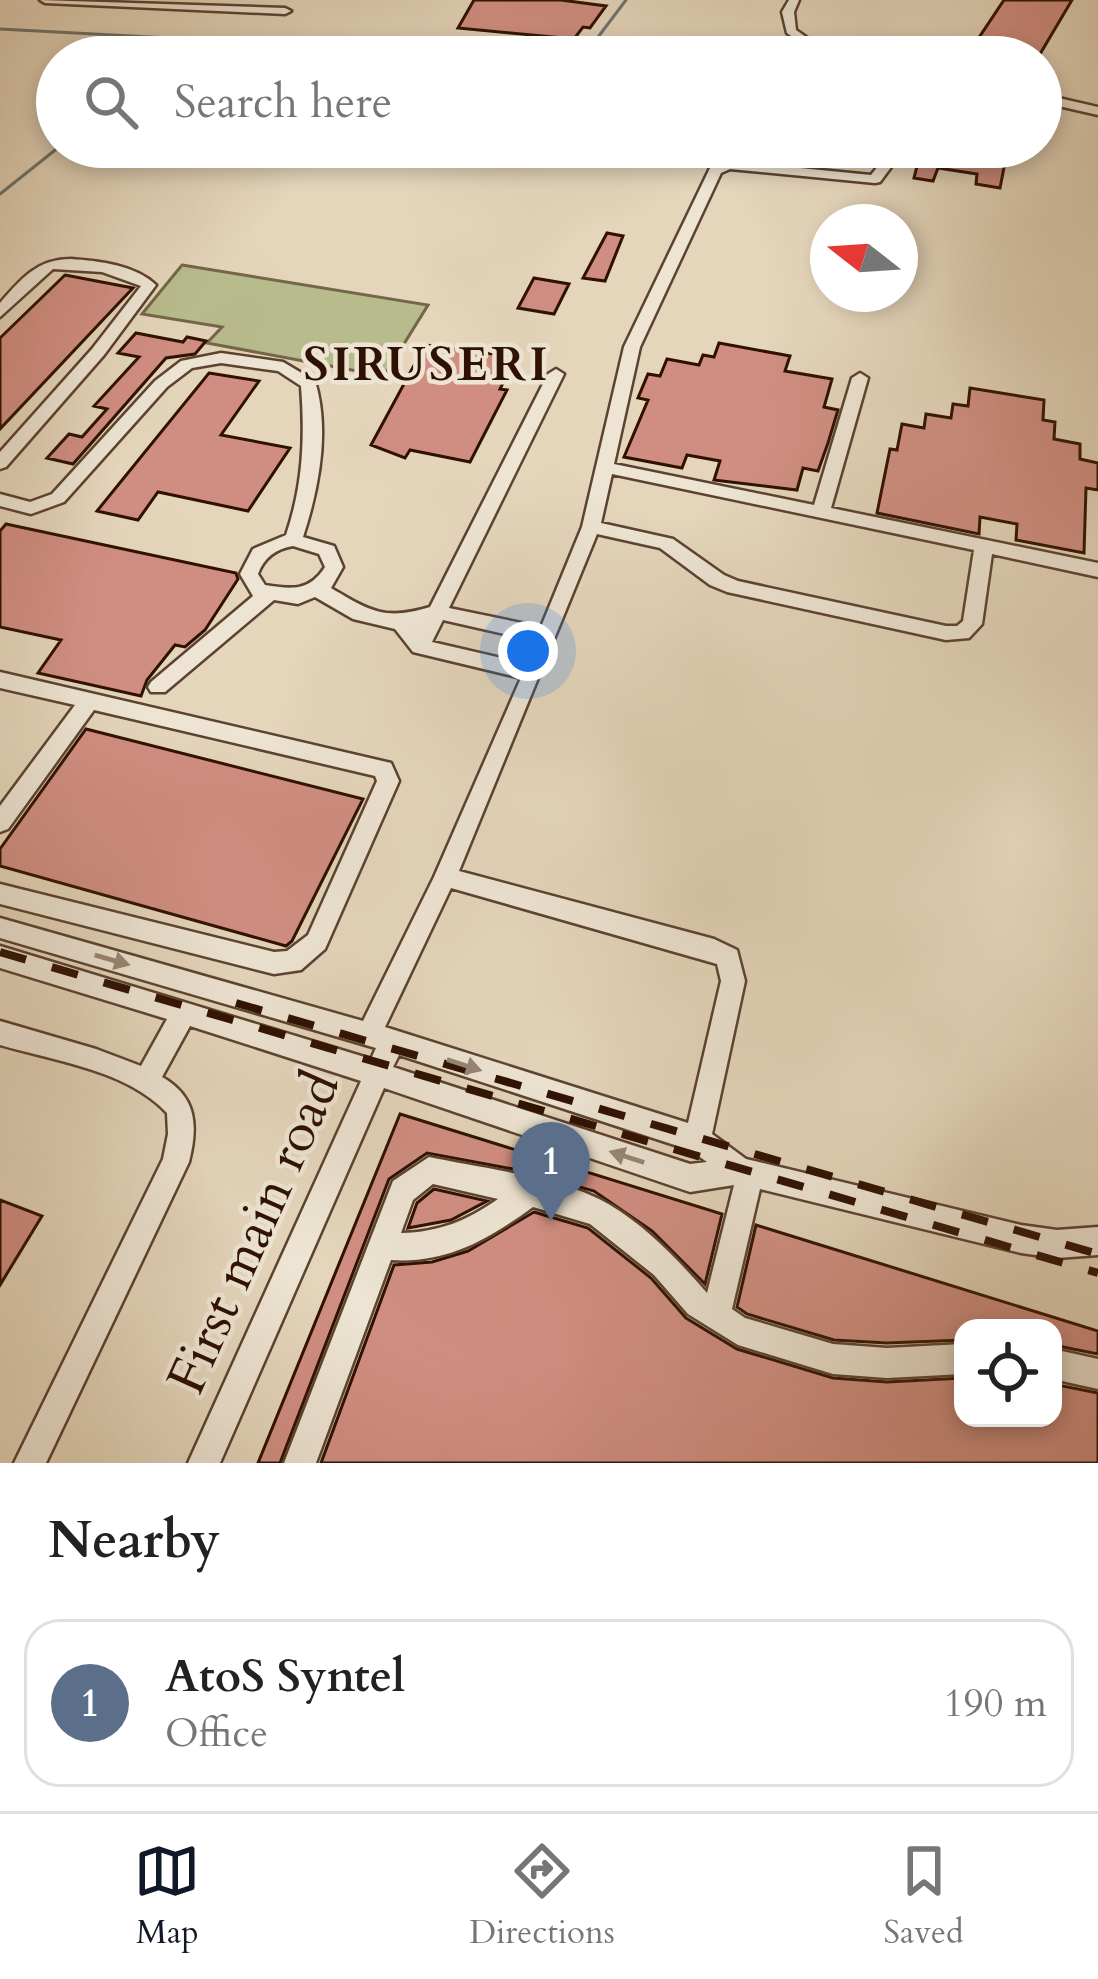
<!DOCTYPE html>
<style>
:root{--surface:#fff;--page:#f6f6f6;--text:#222;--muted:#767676;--line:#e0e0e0;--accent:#111827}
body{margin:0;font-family:Cardo,serif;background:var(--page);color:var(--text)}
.controls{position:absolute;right:36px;bottom:36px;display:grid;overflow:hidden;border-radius:24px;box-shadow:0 6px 18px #0003}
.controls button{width:108px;height:108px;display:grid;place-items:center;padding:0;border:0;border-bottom:3px solid var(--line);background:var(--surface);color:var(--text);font:60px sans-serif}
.compass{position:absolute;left:810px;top:204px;width:108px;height:108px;border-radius:50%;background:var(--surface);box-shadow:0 6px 18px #0003;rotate:287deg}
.you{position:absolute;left:528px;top:651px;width:42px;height:42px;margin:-30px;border:9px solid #fff;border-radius:50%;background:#1a73e8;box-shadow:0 0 0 18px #1a73e833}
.badge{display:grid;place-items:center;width:78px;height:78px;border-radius:50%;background:var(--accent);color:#fff;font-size:39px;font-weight:700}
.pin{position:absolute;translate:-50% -99px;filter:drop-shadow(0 3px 6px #0008)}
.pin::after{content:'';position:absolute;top:63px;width:42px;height:36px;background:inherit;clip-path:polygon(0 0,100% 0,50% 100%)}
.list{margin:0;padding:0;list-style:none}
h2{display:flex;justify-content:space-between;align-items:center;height:156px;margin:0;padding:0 48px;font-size:51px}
h2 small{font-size:39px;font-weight:400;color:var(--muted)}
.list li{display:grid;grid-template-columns:78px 1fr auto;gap:36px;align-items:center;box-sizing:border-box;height:168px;margin:0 24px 24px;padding:0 24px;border:3px solid var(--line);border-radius:36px}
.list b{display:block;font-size:45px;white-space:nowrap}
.list p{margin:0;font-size:39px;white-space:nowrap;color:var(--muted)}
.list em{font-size:39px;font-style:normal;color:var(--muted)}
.icon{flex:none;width:66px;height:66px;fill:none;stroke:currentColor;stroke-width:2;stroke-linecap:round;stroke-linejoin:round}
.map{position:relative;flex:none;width:1098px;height:1463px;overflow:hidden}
.search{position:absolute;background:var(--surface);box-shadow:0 6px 18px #0003;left:36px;right:36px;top:36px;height:132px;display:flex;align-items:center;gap:30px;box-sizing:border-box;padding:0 42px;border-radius:66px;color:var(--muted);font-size:45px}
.sheet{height:348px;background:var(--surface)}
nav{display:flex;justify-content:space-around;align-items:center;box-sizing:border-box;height:168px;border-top:3px solid var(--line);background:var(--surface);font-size:33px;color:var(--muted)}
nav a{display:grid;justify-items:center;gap:6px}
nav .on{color:var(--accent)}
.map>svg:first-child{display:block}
.green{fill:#b8bc8d;stroke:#746648;stroke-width:3}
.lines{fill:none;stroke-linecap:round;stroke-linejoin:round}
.stream{stroke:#6d756f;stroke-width:3}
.building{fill:#d08e82;stroke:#2f1102;stroke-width:3}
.minor-casing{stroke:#5c4230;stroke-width:5}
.minor{fill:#ede4d3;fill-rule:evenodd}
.rail{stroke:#2f1102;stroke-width:8;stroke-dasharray:27 27;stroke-linecap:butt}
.oneway{fill:#988575}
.labels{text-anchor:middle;stroke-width:9;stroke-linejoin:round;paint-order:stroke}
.far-district-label{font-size:48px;font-weight:bold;letter-spacing:3px;fill:#2f1102;stroke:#ede4d3}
.near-street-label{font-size:54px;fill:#2f1102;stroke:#ede4d3}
</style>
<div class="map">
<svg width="1098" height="1463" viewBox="0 0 1098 1463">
<rect width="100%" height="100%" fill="#e4d5bb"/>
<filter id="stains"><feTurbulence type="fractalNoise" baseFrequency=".00167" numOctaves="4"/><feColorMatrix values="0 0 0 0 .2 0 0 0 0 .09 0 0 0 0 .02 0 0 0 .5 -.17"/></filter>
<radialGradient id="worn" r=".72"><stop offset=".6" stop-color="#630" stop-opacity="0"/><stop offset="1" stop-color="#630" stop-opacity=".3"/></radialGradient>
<path class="green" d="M182 265 428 305 384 376 207 343 222 327 142 314Z"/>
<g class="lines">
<path class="stream" d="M0 29 188 39
M169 57 190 40 586 53 626 0
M0 194 59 147"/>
</g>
<path class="building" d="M474 0H561L606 6 590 28 583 27 574 39 458 28Z
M1004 0H1072L1040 54 976 42Z
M922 147H1008L1000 188 976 184 977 174 938 168 933 181 914 178Z
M607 233 623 236 605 281 583 278Z
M65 275 133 288 0 429V338Z
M534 278 569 284 554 314 518 308Z
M136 333 183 342 187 337 206 341 195 354 166 358 73 464 47 458 69 434 82 437 107 409 94 406 139 357 118 353Z
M719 343 790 356 785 371 832 379 824 407 838 410 828 443 818 471 803 468 797 490 714 480 720 461 687 455 682 468 624 457 648 400 638 398 648 374 660 376 667 359 699 365 703 355 714 357Z
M425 345 516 357 500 389 507 390 470 462 410 450 405 458 371 445Z
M209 373 259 381 221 435 290 448 248 511 158 492 138 520 97 511Z
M970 388 1044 400 1043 420 1055 422 1054 439 1080 444V459L1098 463V490L1086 488 1084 553 1016 540 1017 524 980 517 979 534 877 513 890 449 897 450 902 424 924 428 926 414 951 418 953 404 968 406Z
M6 524 236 573 238 579 205 630 185 647 175 645 147 680 141 696 38 673 61 640 0 627V531Z
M86 729 363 799 292 941 286 946 0 866V849Z
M400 1114 722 1214 705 1284 652 1231 594 1191 524 1171 427 1153 389 1179 280 1463H258Z
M434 1189 487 1201 451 1220 408 1228 417 1203Z
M0 1200 42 1216 0 1285Z
M534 1212 588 1228 651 1278 686 1318 737 1349 833 1378 887 1382 963 1378V1418H1053V1384L1098 1393V1463H321L394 1265 432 1262 468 1251Z
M756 1225 1098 1331V1354L1053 1345V1328H963V1340L887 1343 834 1340 747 1314 737 1307Z"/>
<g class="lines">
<defs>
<path id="minor" d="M40 0 285 8 291 11 285 14 45 3Z
M789 0H799L794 12 796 30 816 44 854 57C827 57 808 49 787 33L782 12Z
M1041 94 1098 107V115L1041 102Z
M893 147H906L880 182 875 183 730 169 721 173 640 347 614 464 814 505 852 378 860 373 868 378 831 508 1098 563V577L992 554 982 624 969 638 946 640 727 592 710 585 660 548 597 534 459 871 714 939 737 950 745 981 712 1134 746 1159 1021 1225 1057 1230 1098 1227V1255L1057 1258 1021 1253 760 1189 732 1309 745 1318 833 1344 887 1348 963 1344V1374L887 1378 833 1374 738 1345 688 1314 654 1275 590 1224 533 1207C489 1239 447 1264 391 1260L316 1463H284L393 1181 429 1157C481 1168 567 1178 610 1205 647 1227 679 1261 707 1293L734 1185 690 1192 384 1088 220 1463H188L361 1081 190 1026 162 1077C197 1097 198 1126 189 1162L46 1463H14L163 1159 168 1134 167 1113C127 1070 55 1061 0 1045V1021L96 1049 141 1066 167 1019 0 968V946L371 1059 376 1048 0 938V918L363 1021 434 877 521 678 413 652 395 629 353 619 315 597 298 604 274 600 165 692H151L148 687 151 682 253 596 240 574 253 549 286 535C303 485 305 439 301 386L278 371 221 363 192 368 167 387 64 502 31 514 0 506V494L30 502 52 494 155 381 181 361 221 353 283 362 315 381C330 430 319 488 303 537L334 546 343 567 331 588C370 611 385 621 430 607L548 374 556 369 564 374 449 608 541 627 582 527 624 347 710 168 728 161 871 175ZM612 474 974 550 963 621 957 626H946L738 581 724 575 673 539 601 523ZM293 546 319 554 325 567C309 592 291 589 265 585L258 574C264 557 276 549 293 546ZM443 620 536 641 527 664 432 642ZM451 888 717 964 721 981 688 1123 385 1027ZM399 1055 690 1150 707 1162 690 1164 393 1067ZM433 1184 498 1199C466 1221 440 1232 401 1233L413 1200Z
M71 259C99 261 135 265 156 285L104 355 6 467 0 469V452L92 349 141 286 102 272 53 269 0 317V303C21 279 37 259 71 259Z
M0 672 391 763 399 781 325 949 301 970 274 974 0 904V884L274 952 287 951 308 935 377 781 375 776 94 710 8 829 0 832V806L75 705 0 688Z
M1053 1349 1098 1359V1389L1053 1379Z"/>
</defs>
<use href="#minor" class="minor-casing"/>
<use href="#minor" class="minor"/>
<path class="rail" d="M0 952 1098 1273
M236 1003 1098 1254"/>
</g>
<defs><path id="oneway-solid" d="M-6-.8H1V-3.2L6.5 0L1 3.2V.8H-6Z" transform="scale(3)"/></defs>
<g class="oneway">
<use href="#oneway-solid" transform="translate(112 960) rotate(16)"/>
<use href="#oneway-solid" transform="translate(464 1065) rotate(18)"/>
<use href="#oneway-solid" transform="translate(627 1157) rotate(-162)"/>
</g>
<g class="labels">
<g class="far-district-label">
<text x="427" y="380">SIRUSERI</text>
</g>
<g class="near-street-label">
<text transform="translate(252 1232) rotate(-66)" y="19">First main road</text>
</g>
</g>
<rect width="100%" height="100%" filter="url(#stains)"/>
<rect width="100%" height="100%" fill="url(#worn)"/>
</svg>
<div class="controls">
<button><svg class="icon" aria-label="locate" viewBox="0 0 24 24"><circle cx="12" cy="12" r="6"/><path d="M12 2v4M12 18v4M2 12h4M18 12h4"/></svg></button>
</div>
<svg class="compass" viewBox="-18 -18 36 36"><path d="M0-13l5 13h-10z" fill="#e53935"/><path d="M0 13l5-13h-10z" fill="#767676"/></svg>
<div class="you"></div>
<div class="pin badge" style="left:551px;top:1221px;background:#5c6f8a">1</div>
<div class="search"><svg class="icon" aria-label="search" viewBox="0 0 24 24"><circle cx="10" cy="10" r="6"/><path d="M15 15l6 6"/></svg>Search here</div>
</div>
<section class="sheet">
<h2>Nearby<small></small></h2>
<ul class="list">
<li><span class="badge" style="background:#5c6f8a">1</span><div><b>AtoS Syntel</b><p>Office</p></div><em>190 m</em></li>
</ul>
</section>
<nav>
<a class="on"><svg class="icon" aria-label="map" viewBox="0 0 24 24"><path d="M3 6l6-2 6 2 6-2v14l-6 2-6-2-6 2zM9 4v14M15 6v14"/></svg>Map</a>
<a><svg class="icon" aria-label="directions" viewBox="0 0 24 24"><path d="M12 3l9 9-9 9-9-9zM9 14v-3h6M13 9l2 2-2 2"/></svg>Directions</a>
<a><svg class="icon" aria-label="saved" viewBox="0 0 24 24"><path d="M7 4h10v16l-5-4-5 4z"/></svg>Saved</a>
</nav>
